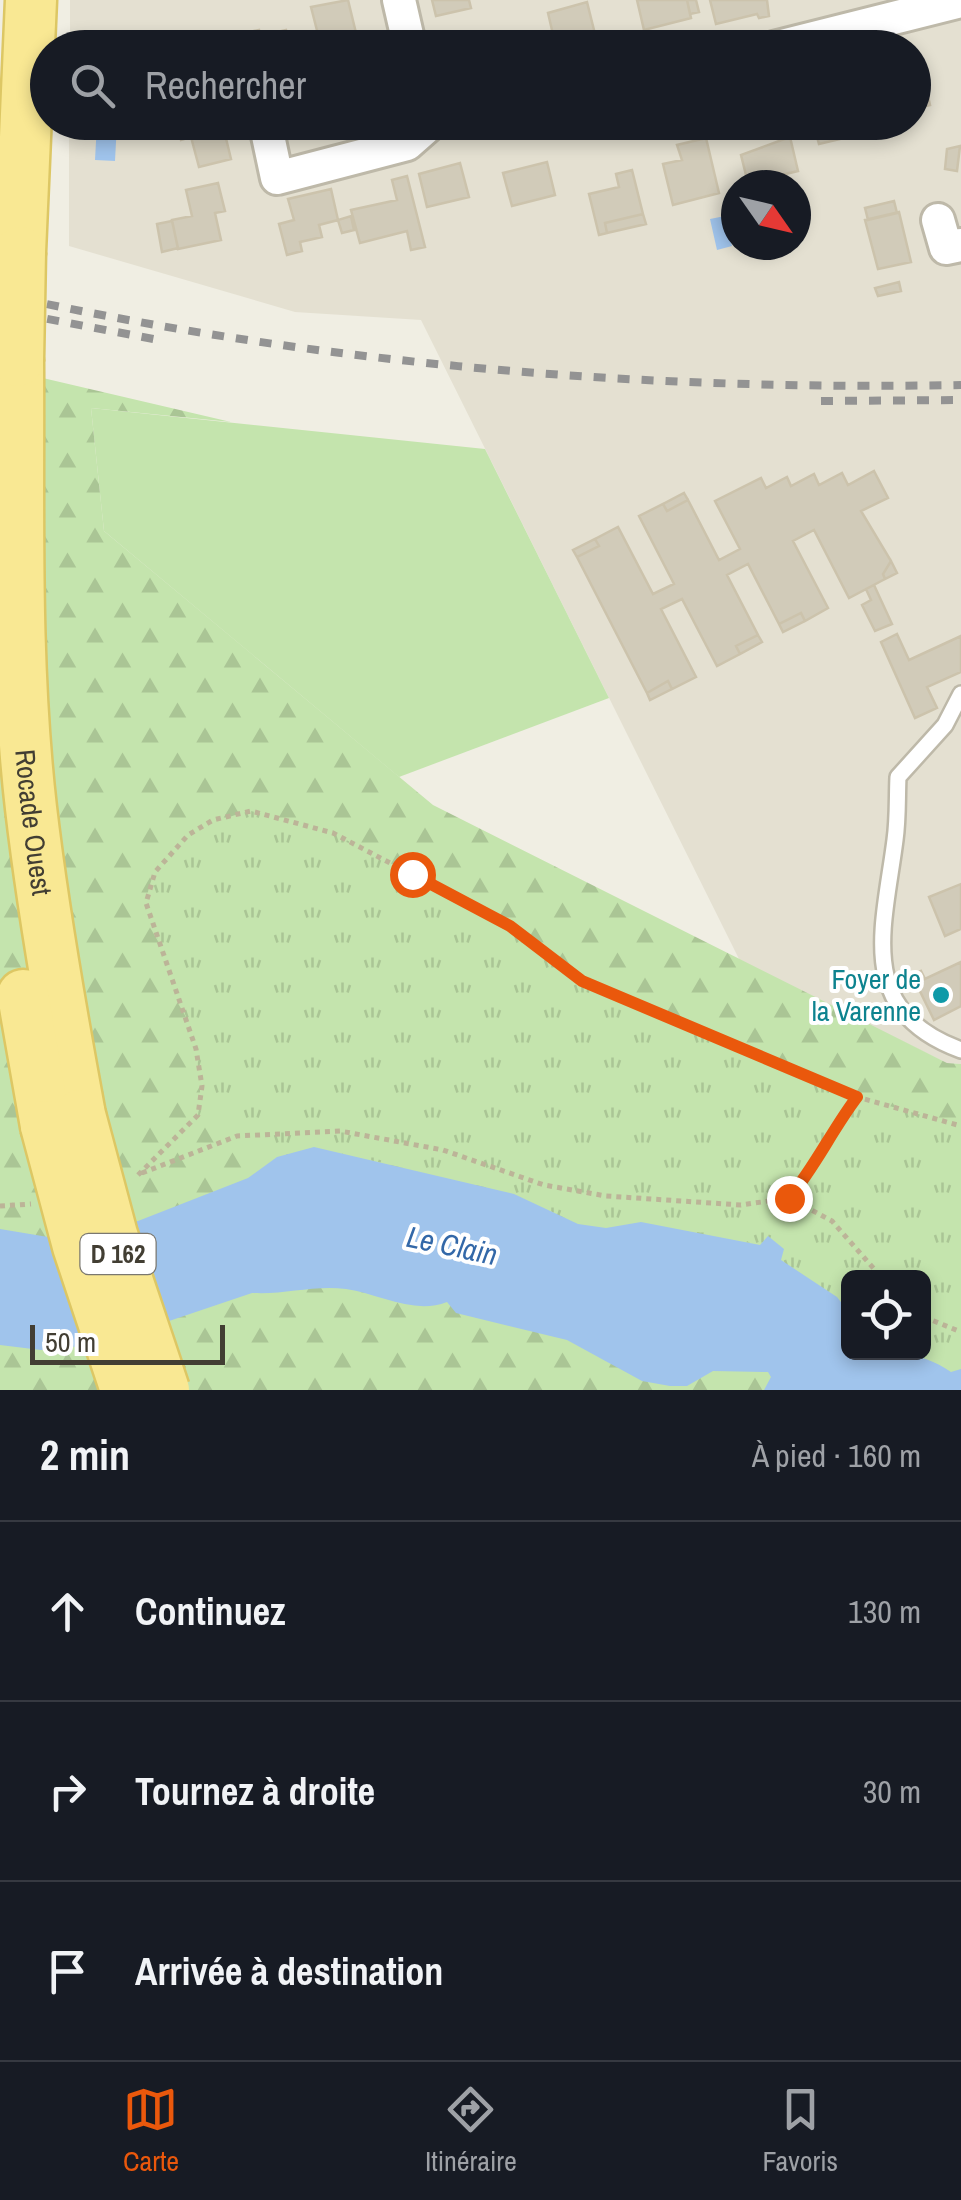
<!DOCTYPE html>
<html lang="fr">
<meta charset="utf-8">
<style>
:root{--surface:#171b24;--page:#20242c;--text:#f1f3f6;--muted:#9ea1a6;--line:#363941;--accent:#ea580c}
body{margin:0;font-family:"Archivo Narrow",sans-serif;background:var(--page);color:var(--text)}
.controls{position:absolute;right:30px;bottom:30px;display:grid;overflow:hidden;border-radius:15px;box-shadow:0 5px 15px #0003}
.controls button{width:90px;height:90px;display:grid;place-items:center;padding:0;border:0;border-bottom:2px solid var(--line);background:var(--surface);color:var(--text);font:50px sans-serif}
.compass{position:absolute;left:721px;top:170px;width:90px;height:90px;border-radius:50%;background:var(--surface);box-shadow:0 5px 15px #0003;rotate:124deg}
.scale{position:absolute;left:30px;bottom:25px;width:195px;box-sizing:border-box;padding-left:10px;border:5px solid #423e33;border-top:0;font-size:28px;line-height:35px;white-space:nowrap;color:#423e33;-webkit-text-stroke:8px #fff;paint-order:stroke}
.stop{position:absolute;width:30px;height:30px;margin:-22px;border:8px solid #ea580c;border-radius:50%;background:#fff}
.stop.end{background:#ea580c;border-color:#fff;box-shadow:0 2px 10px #0008}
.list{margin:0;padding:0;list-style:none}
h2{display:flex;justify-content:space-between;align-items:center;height:130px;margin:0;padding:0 40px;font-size:42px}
h2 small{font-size:32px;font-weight:400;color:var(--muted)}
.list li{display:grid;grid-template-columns:65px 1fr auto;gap:30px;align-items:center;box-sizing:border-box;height:180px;padding:0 40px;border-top:2px solid var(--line)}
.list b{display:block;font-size:38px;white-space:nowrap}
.list em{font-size:32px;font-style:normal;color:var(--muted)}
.icon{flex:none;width:55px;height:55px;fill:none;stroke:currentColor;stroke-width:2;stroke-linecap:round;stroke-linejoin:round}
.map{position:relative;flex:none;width:961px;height:1390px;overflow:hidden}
.search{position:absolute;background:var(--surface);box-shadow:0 5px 15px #0003;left:30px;right:30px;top:30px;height:110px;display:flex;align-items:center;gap:25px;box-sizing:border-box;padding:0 35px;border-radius:55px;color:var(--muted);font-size:38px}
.sheet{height:670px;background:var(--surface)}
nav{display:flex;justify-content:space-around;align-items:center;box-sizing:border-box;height:140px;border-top:2px solid var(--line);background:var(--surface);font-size:28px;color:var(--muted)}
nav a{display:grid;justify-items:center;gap:5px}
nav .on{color:var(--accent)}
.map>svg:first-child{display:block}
.residential{fill:#e4e0d1;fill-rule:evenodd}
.grass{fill:#c4e4ad}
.forest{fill:url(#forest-firs);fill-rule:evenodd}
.park{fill:url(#park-tufts)}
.water{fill:#a0c4ec}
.building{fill:#d1cbb9;stroke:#ccc3ac;stroke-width:2.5}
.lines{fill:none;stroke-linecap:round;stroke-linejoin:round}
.service-casing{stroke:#beb9a9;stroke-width:20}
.minor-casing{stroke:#beb9a9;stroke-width:38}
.primary-casing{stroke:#ddc764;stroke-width:55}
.path{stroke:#bcb498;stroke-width:5;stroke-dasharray:5 5;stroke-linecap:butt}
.service{stroke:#fff;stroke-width:15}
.minor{stroke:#fff;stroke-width:32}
.primary{stroke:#f9e893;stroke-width:50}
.rail{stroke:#939393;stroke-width:8;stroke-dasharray:12 12;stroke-linecap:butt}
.primary-bridge-casing{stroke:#ddc764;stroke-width:55;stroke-linecap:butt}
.primary-bridge{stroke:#f9e893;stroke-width:50}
.route{stroke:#ea580c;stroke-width:12}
.culture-dot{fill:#0f9aa8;stroke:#fff;stroke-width:4}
.labels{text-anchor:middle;stroke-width:8;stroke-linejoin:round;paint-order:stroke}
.shield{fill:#fff;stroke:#7b7870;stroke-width:2.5}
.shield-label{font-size:25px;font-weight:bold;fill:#423e33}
.street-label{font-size:28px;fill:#423e33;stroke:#fff}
.culture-label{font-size:28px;fill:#0d838f;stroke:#fff;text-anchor:end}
.water-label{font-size:30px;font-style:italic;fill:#3368a8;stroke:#fff}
</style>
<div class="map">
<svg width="961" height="1390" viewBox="0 0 961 1390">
<defs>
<pattern id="forest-firs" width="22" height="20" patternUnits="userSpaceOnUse" patternTransform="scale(2.5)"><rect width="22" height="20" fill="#c4e4ad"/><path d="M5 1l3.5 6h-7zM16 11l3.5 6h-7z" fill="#aac595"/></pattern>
<pattern id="park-tufts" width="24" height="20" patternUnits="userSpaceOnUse" patternTransform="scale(2.5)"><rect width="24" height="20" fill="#c4e4ad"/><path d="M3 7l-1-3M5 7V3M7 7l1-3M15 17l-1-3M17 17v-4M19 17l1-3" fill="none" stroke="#aac595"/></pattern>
</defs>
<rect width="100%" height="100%" fill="#f0eee3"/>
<path class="residential" d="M70 0H961V1064L947 1063 741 963 421 320 295 312 69 246V123L914 122V48L70 47ZM736 185H796V245H736Z"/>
<path class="grass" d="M91 408 485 449 609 698 399 777 104 531Z"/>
<path class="forest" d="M0 368 231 422 91 408 104 531 433 805 947 1063 961 1064V1390H0ZM848 1278H924V1352H848Z"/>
<path class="park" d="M251 811 333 833 510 926 583 981 857 1097 961 1126V1369L951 1372 913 1353 924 1352V1278H848V1311L837 1297 747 1241 642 1222 606 1228 578 1224 514 1194 314 1147 277 1157 198 1115C208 1056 178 1000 160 944 155 932 145 913 147 900 152 848 206 821 251 811Z"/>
<path class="water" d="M97 123H117L115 161 95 160Z
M725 216 732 246 717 250 710 219Z
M314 1147 514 1194 578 1224 606 1228 641 1222 760 1245 768 1236 784 1249 781 1260 837 1297 848 1311V1352C887 1353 918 1349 951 1372L961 1369V1390H764L771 1377 768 1372 713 1371 687 1386H670L642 1381 567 1340 456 1313 447 1302C414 1315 380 1294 346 1289 313 1285 284 1295 252 1293L101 1344 41 1350 0 1345V1229L54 1238 138 1221 248 1178 277 1157Z"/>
<path class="building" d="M348 0 357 37 321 46 311 7Z
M432 0H469L471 8 436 16Z
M637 0H687L691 18 644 30Z
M687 0H696L699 12 690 14Z
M710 0H767L769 16 759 18 757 14 716 24Z
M587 2 595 34 555 43 548 13Z
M259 30 260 36 286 30 291 48H223L238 42 236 35Z
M519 39 521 48H484Z
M922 69 930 105 914 109V71Z
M176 122H222L231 159 199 167 191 137 181 140Z
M813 122H867L869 132 819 144Z
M790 137 798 171 748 183 741 155Z
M706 138 719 193 673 205 663 164 682 160 677 145Z
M960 146 957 171 945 169 947 149Z
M547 162 555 195 512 206 503 173Z
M460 163 469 197 427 207 419 174Z
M632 170 643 214 605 223 607 233 599 235 589 194 619 187 616 174Z
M407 176 425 247 411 250 407 231 360 243 351 210 397 200 392 180Z
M218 183 225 211 215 213 221 240 178 249 172 220 192 216 186 190Z
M331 189 338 220 319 225 322 237 300 242 302 251 287 255 279 224 294 220 288 199Z
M894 201 897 213 868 220 865 208Z
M899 212 911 262 878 269 865 220Z
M643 214 646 224 607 233 605 223Z
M351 216 354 230 342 233 338 220Z
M172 221 178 248 162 252 157 224Z
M899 282 901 291 878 296 875 288Z
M874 471 888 498 861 511 891 561 883 574 885 579 849 598 814 530 793 541 828 608 805 621 801 613 779 624 748 564 727 575 758 635 736 646 740 654 717 666 682 599 661 609 696 677 672 689 668 681 647 693 577 557 599 546 595 539 618 527 653 594 674 584 639 516 663 504 667 511 688 500 719 560 740 549 715 501 761 478 766 488 787 477 791 486 814 474 819 485 842 473 848 485Z
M684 493 688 500 667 511 663 504Z
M595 539 599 546 577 557 573 550Z
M891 561 897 573 885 579 883 574Z
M874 585 892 624 875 631 862 605 871 600 866 589Z
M801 613 805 621 783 632 779 624Z
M897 634 909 660 961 636V672L927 687 937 708 915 718 881 642Z
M758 635 762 642 740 654 736 646Z
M668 681 672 689 650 700 647 693Z
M961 884V929L945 936 929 897Z
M961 962V1006L934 1020 916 983Z
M921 971 925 979 916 983 912 975Z"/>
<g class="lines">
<defs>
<path id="service" d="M961 694 945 725 898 777C897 798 898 819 895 840 884 927 854 1011 961 1050"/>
<path id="minor" d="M399 0 410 48
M774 48 961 1
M267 131 277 178 407 144 432 122
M938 220 946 248 961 245"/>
<g id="primary">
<path d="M20 252 31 0"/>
<path id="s1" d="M18 361C19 510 14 661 31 808 43 911 61 1013 80 1115"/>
<path d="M23 995 46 1126"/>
</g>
</defs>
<use href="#service" class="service-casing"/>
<use href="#minor" class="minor-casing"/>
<use href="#primary" class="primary-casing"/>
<path class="path" d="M142 1173 237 1136 340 1131 443 1150 544 1185 606 1196 741 1205 789 1198 832 1221 882 1278
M138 1175 198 1115 202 1086 196 1049 146 903 155 872 188 835 213 820 251 811 333 833 510 926 582 981 857 1097
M789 1198 857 1097 961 1126
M0 1206 31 1204
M924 1317 961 1332"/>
<use href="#service" class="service"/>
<use href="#minor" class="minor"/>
<use href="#primary" class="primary"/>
<path class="rail" d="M0 294C316 364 638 391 961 385
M0 310 164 341
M821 401 961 400"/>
<defs>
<path id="primary-bridge" d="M18 361 20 252
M80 1115 112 1235 164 1390
M46 1126 78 1246 126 1390"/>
</defs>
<use href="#primary-bridge" class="primary-bridge-casing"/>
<use href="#primary-bridge" class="primary-bridge"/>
</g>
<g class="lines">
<path class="route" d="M412 874 510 926 582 981 857 1097C832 1130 815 1167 789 1198"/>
</g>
<circle class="culture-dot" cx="941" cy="995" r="10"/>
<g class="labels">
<rect class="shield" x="80.5" y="1234" width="75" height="40" rx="8"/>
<g class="shield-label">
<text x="118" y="1263">D 162</text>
</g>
<g class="street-label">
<text dy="10" stroke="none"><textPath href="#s1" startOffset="462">Rocade Ouest</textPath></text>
</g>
<g class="culture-label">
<text x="921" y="989">Foyer de<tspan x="921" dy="32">la Varenne</tspan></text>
</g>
<g class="water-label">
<text transform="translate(452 1246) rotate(12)" y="10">Le Clain</text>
</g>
</g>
</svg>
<div class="controls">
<button><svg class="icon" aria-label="locate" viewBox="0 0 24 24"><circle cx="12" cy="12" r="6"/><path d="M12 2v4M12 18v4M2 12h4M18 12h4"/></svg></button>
</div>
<svg class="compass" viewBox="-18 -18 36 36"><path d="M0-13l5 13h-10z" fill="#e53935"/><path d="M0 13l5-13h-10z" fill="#9ea1a6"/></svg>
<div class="scale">50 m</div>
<div class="stop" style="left:412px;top:874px"></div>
<div class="stop end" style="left:789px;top:1198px"></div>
<div class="search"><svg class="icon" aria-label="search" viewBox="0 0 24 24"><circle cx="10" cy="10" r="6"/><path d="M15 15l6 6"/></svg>Rechercher</div>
</div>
<section class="sheet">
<h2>2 min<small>À pied · 160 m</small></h2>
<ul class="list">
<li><svg class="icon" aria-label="ahead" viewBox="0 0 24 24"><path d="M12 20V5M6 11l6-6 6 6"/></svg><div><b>Continuez</b></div><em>130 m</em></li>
<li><svg class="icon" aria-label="right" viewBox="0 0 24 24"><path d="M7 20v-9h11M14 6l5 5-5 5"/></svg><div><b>Tournez à droite</b></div><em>30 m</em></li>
<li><svg class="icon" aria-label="arrive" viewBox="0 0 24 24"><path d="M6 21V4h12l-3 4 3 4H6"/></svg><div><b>Arrivée à destination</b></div></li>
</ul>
</section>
<nav>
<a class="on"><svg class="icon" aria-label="map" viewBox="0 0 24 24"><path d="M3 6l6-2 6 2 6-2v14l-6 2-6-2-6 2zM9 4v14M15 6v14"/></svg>Carte</a>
<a><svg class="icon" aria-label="directions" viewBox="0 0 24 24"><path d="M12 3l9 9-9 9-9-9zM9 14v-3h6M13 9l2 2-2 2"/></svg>Itinéraire</a>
<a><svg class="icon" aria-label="saved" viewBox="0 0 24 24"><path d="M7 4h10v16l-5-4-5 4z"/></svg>Favoris</a>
</nav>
